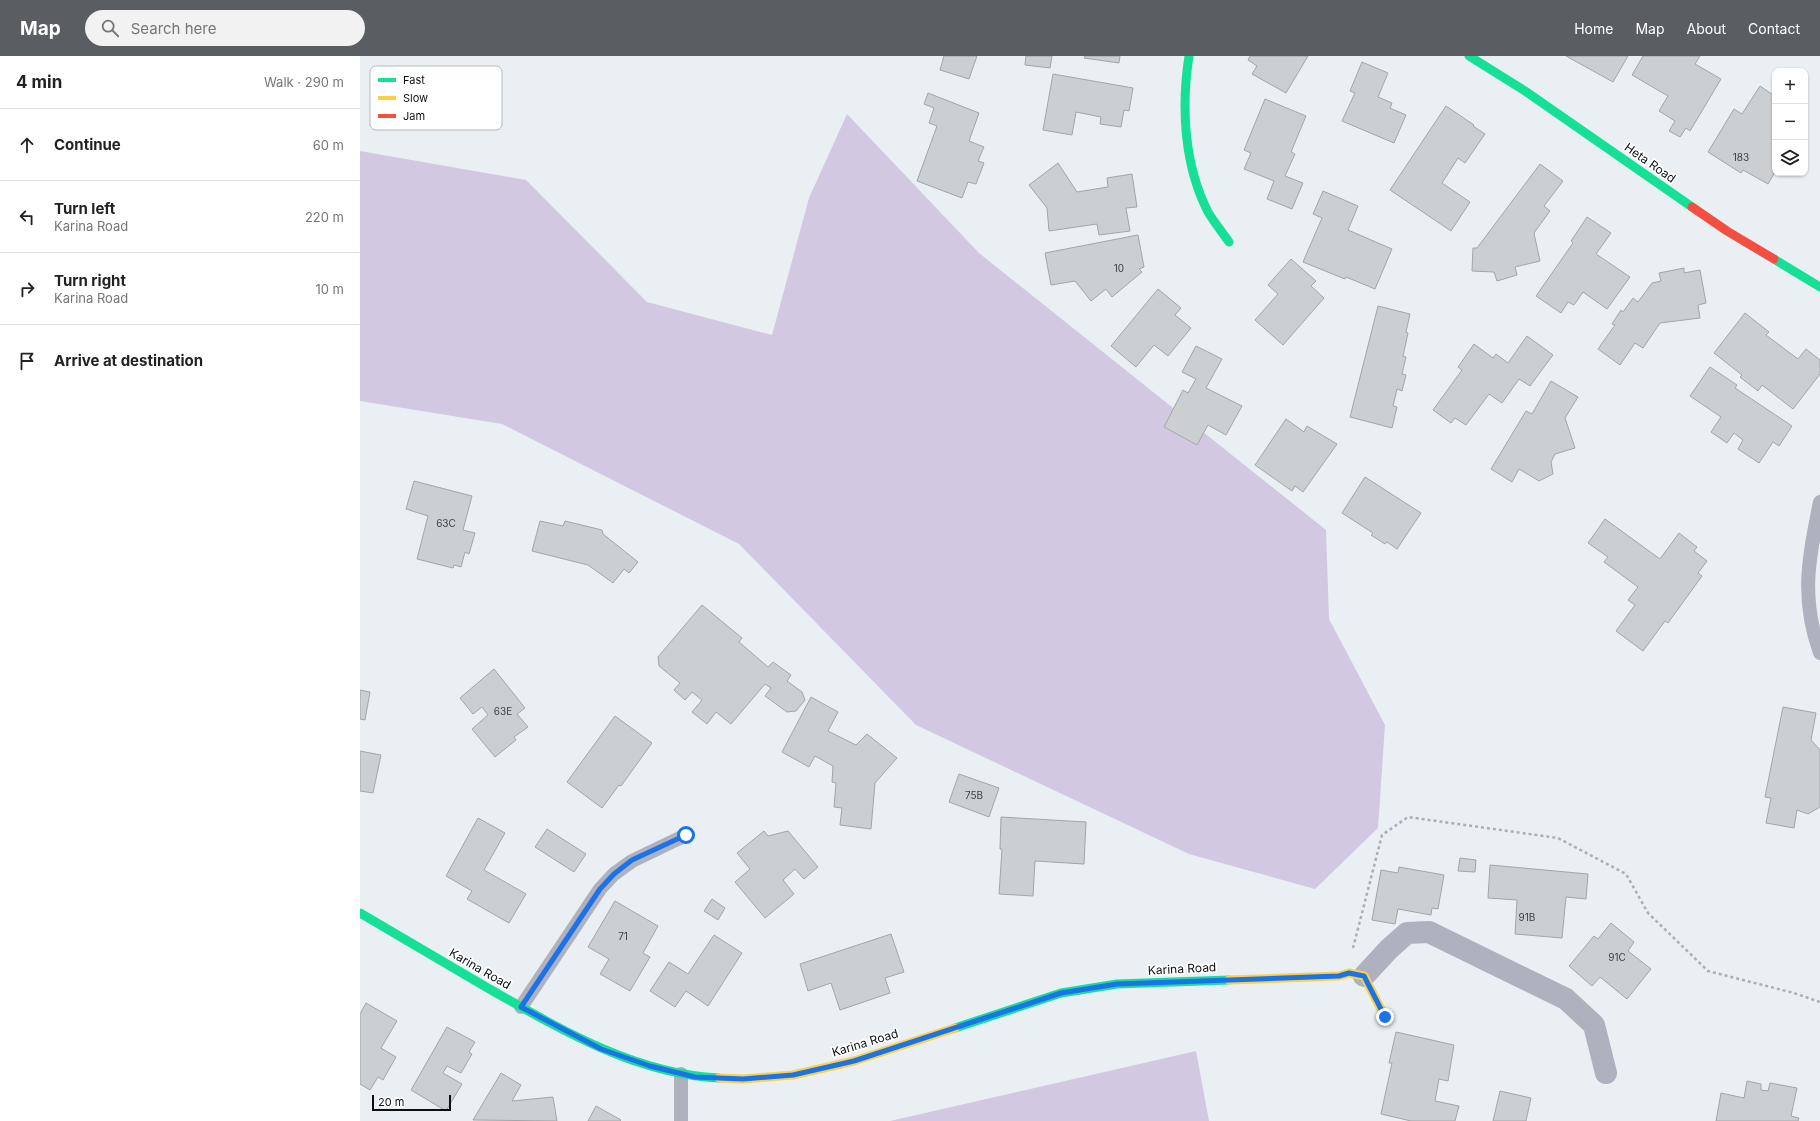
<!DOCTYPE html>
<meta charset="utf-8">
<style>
:root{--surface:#fff;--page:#f2f2f2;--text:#222;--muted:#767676;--line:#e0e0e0;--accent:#5a5e62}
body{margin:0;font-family:Inter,sans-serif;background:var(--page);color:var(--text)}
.controls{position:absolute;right:12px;top:12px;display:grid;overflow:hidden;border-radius:8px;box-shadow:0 1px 3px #0004}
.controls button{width:36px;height:36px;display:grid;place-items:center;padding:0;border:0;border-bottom:1px solid var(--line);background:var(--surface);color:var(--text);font:20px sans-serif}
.scale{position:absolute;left:12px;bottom:10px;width:79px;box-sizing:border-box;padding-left:4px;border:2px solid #0d1013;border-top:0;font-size:11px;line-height:14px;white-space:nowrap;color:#0d1013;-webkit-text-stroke:3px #fff;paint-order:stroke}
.stop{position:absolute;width:12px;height:12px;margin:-9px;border:3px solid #1a73e8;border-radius:50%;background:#fff}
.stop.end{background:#1a73e8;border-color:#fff;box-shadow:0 1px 4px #0008}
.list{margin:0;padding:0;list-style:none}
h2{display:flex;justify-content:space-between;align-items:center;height:52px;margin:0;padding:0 16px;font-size:17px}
h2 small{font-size:13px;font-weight:400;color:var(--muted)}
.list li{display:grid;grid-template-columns:26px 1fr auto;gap:12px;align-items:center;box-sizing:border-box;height:72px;padding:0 16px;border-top:1px solid var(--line)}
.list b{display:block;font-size:15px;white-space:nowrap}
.list p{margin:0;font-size:13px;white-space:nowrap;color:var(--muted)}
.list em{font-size:13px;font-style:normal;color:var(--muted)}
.icon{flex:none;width:22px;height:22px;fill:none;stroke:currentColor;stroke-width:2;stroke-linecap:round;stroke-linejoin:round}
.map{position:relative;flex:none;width:1460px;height:1065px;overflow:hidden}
header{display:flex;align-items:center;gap:24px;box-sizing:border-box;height:56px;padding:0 20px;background:var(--accent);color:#fff}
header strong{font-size:19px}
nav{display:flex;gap:22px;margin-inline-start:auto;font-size:14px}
.search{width:280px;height:36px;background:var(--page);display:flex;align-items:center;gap:10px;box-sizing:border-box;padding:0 14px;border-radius:22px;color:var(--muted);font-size:15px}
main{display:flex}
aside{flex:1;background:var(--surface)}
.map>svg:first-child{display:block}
.forest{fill:#d2c8e2}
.building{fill:#cbcfd2;stroke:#a2a6aa}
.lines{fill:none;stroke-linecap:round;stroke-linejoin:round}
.path{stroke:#abaeb5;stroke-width:2.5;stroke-dasharray:3 3;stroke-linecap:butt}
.lane{stroke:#afb1be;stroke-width:14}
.street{stroke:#afb1be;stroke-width:22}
.fast{stroke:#16e098;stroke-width:9}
.slow{stroke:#ffcf43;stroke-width:9}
.jam{stroke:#f24e42;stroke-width:9}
.route{stroke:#1a73e8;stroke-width:5}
.labels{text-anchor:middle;stroke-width:3.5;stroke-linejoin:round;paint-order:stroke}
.number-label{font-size:10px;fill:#3c4043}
.street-label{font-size:12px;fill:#0d1013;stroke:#fff}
.key{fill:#fff;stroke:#b6b7b8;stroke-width:1}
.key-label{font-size:11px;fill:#0d1013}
</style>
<header>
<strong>Map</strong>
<div class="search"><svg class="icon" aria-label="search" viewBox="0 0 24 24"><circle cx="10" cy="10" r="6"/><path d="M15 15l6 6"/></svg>Search here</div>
<nav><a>Home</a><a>Map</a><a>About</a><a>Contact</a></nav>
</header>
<main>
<aside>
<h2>4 min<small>Walk · 290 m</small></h2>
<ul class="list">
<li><svg class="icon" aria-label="ahead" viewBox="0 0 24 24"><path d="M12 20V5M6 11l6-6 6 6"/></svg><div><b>Continue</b></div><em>60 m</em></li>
<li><svg class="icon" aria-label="left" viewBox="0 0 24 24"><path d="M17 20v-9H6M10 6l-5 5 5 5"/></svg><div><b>Turn left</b><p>Karina Road</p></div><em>220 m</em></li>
<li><svg class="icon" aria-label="right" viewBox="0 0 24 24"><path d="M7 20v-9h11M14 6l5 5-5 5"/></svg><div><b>Turn right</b><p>Karina Road</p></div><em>10 m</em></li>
<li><svg class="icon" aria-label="arrive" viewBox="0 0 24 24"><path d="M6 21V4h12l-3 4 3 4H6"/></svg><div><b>Arrive at destination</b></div></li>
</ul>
</aside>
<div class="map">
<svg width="1460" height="1065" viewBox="0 0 1460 1065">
<rect width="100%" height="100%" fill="#eaeff4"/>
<path class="forest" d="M487 58 619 197 966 474 969 563 1025 669 1018 772 955 833 829 798 556 669 379 488 142 368 0 345V95L166 124 287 246 412 279 449 142Z
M836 995 849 1065H530Z"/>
<path class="building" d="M584 0H617L609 23 580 14Z
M666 0H692L690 12 665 9Z
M725 0H760L759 7 724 2Z
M890 0H948L926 37 892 18 897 10 888 4Z
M1206 0H1268L1253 26Z
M1283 0H1340L1335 8 1361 23 1330 75 1326 72 1320 81 1309 75 1315 65 1299 55 1308 40 1272 19Z
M1002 6 1028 17 1018 41 1032 47 1030 52 1046 59 1034 87 982 65 995 37 990 35Z
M693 18 773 32 769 55 764 54 761 71 740 68 741 61 716 56 712 79 683 74Z
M1400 30 1413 39 1415 36V116L1408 128 1383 114 1381 117 1348 96 1374 53 1382 58Z
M568 37 619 57 609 85 624 91 618 105 624 107 616 128 608 126 602 142 557 125 577 70 569 67 574 52 564 48Z
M905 43 946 60 931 96 935 98 925 120 943 127 932 153 907 143 914 125 884 113 891 97 884 94Z
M1086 50 1114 69 1113 70 1125 78 1105 107 1098 102 1082 127 1110 146 1091 175 1030 134Z
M698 107 717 136 748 131 747 122 772 118 777 151 766 152 770 175 739 179 737 168 689 175 687 152 669 129Z
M1180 108 1203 125 1184 150 1190 155 1174 177 1180 205 1155 211 1157 219 1137 225 1134 216 1112 215 1113 192H1117Z
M963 135 998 150 988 174 1032 193 1015 233 986 221 985 223 943 206 962 162 953 158Z
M1227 161 1251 177 1236 198 1270 221 1247 253 1223 236 1214 249 1208 246 1201 257 1176 240 1213 187 1211 185Z
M778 179 784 211 779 213 782 216 752 241 746 233 731 245 715 225 691 229 685 197Z
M931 203 956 225 951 230 964 242 923 289 895 264 918 238 908 229Z
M1324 212V217L1340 214 1346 247 1338 249 1340 262 1300 267 1283 292 1275 287 1260 309 1238 293 1255 269 1252 268 1261 254 1263 256 1273 242 1278 246 1292 227 1301 225 1299 217Z
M798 233 821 252 815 259 831 272 808 300 794 289 776 311 751 290Z
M1018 250 1050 258 1046 276 1048 277 1043 300 1046 301 1042 318 1046 319 1042 335 1037 333 1033 350 1037 351 1032 372 990 361Z
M1385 257 1409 276 1406 279 1438 303 1446 293 1460 304V318L1433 353 1402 329 1398 335 1380 321 1382 319 1354 297Z
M1167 280 1193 299 1170 330 1159 323 1142 347 1129 338 1106 369 1095 362 1091 367 1073 354 1102 314 1098 311 1114 288 1133 302 1136 298 1148 307Z
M836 290 862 303 846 332 882 350 866 379 848 369 837 389 804 371 823 334 828 337 836 323 822 316Z
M1350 311 1377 329 1375 332 1432 370 1419 390 1413 386 1399 407 1378 393 1383 384 1374 377 1367 387 1351 376 1361 361 1330 340Z
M1191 325 1218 341 1205 362 1215 392 1195 398 1191 406 1193 418 1179 425 1159 413 1152 426 1131 413 1166 355 1172 358Z
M926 363 944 376 947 370 977 388 943 436 935 430 932 435 895 409Z
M1005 421 1061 457 1037 493 1027 486 1025 488 1011 479 1013 477 982 457Z
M54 425 112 440 103 474 115 477 109 498 105 496 101 511 94 509 93 512 57 503 68 460 46 453Z
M1245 463 1300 503 1319 477 1337 491 1334 495 1347 505 1338 517 1342 520 1308 567 1305 565 1283 595 1256 575 1275 549 1268 544 1278 531 1244 506 1248 501 1228 487Z
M180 465 203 470 205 465 242 474 243 478 278 506 269 517 264 513 253 527 228 509 172 495Z
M342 549 382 582 379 586 408 611 413 606 431 619 427 625 442 636 445 644 436 655 427 656 405 640 411 632 405 628 371 668 356 656 347 668 332 656 342 644 332 636 325 644 314 634 320 627 299 610 298 601Z
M134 613 165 652 157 658 168 671 154 681 156 684 135 701 112 673 128 659 122 651 113 658 100 642Z
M0 634 10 636 5 664 0 663Z
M451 641 478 656 468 675 496 689 507 678 537 702 515 727 511 773 480 769 482 752 474 751 476 727 472 726 473 710 455 700 449 711 422 696Z
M1423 651 1456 657 1451 684 1460 694V751L1448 758 1437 754 1434 772 1406 767 1411 742 1405 741Z
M255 660 292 687 261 730 259 729 242 752 207 726Z
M0 695 21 699 13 737 0 735Z
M599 718 639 732 629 761 589 746Z
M641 761 726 766 724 808 675 805 673 840 639 838 642 793H640Z
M118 762 145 777 124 814 166 838 149 867 107 843 112 835 86 820Z
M187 773 226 798 214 816 175 791Z
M404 775 408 780 428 775 458 811 444 823 435 813 423 824 434 838 405 862 375 826 390 813 377 797Z
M1100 802 1116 804 1115 816 1098 815Z
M1130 809 1228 818 1226 843 1206 841 1202 882 1155 878 1157 844 1128 842Z
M1039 811 1084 819 1078 853 1072 852 1071 859 1038 853 1035 868 1012 864 1021 814 1038 817Z
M352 843 365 852 358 864 344 855Z
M255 845 298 870 283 897 290 901 270 935 240 918 249 903 228 891Z
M1251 867 1274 886 1268 895 1291 913 1267 943 1240 921 1232 930 1209 910 1234 880 1238 883Z
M531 878 544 916 525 922 530 937 480 954 471 927 448 935 440 908Z
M354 879 382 897 348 950 326 935 315 951 290 935 309 906 328 918Z
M6 947 37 965 21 992 36 1001 23 1024 18 1021 10 1034 0 1028V958Z
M87 971 115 986 109 996 112 998 101 1017 87 1010 83 1017 102 1028 86 1055 51 1034Z
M1036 976 1094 989 1088 1025 1079 1023 1075 1045 1099 1050 1095 1065H1051L1021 1058 1032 1007H1029Z
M141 1017 161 1029 152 1045 193 1041 197 1065 113 1064Z
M1387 1025 1401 1028V1034L1408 1035 1410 1027 1437 1032 1431 1060 1439 1062 1438 1065H1356L1361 1037 1384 1042Z
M1140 1035 1171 1042 1166 1065H1133Z
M236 1050 261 1064 260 1065H228Z"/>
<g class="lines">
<path class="path" d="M993 892 1022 779 1048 761 1198 782 1266 818 1288 857 1348 915 1434 937 1460 946"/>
<path class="lane" d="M1460 446C1449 501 1440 541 1460 597
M161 951 240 833 254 818 272 805 326 779
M321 1065V1018"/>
<path class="street" d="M1004 920 1029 893 1047 877 1069 876 1206 943 1234 969 1246 1017"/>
<path class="fast" d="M829 0C821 51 824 109 848 156 854 166 862 176 869 186
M1109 0 1165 35 1332 151
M1414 203 1460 231
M0 857C42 882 84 906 126 931 198 972 274 1018 359 1022
M595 972 701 937 757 928 869 924"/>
<path class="slow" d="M869 924 979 920 989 917 1004 920 1025 961
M359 1022 383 1023 433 1019 494 1005 595 972"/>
<path class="jam" d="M1332 151 1367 175 1414 203"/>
</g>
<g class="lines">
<path class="route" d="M326 779 272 804 254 818 240 833 161 951 241 993 290 1010 335 1021 383 1023 433 1019 494 1005 701 937 757 928 979 920 989 917 1004 920 1025 961"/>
</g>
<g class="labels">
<g class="number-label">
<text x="1381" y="105">183</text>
<text x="759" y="216">10</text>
<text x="86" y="471">63C</text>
<text x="143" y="659">63E</text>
<text x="614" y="743">75B</text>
<text x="1167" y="865">91B</text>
<text x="263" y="884">71</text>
<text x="1257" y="905">91C</text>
</g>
<g class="street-label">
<text transform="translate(1290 107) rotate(35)" y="4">Heta Road</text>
<text transform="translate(120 913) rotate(30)" y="4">Karina Road</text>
<text transform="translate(822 913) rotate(-3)" y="4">Karina Road</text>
<text transform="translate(505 987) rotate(-17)" y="4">Karina Road</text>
</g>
</g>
<rect x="10" y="10" width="132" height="64" rx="6" class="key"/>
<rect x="18" y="22" width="18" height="4" fill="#16e098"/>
<rect x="18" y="40" width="18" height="4" fill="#ffcf43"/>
<rect x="18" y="58" width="18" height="4" fill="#f24e42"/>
<g class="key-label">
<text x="43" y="28">Fast</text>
<text x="43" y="46">Slow</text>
<text x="43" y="64">Jam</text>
</g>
</svg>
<div class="controls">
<button>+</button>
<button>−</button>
<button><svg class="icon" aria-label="layers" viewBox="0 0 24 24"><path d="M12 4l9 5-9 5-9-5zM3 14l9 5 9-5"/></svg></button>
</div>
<div class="scale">20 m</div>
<div class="stop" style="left:326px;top:779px"></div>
<div class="stop end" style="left:1025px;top:961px"></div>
</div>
</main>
